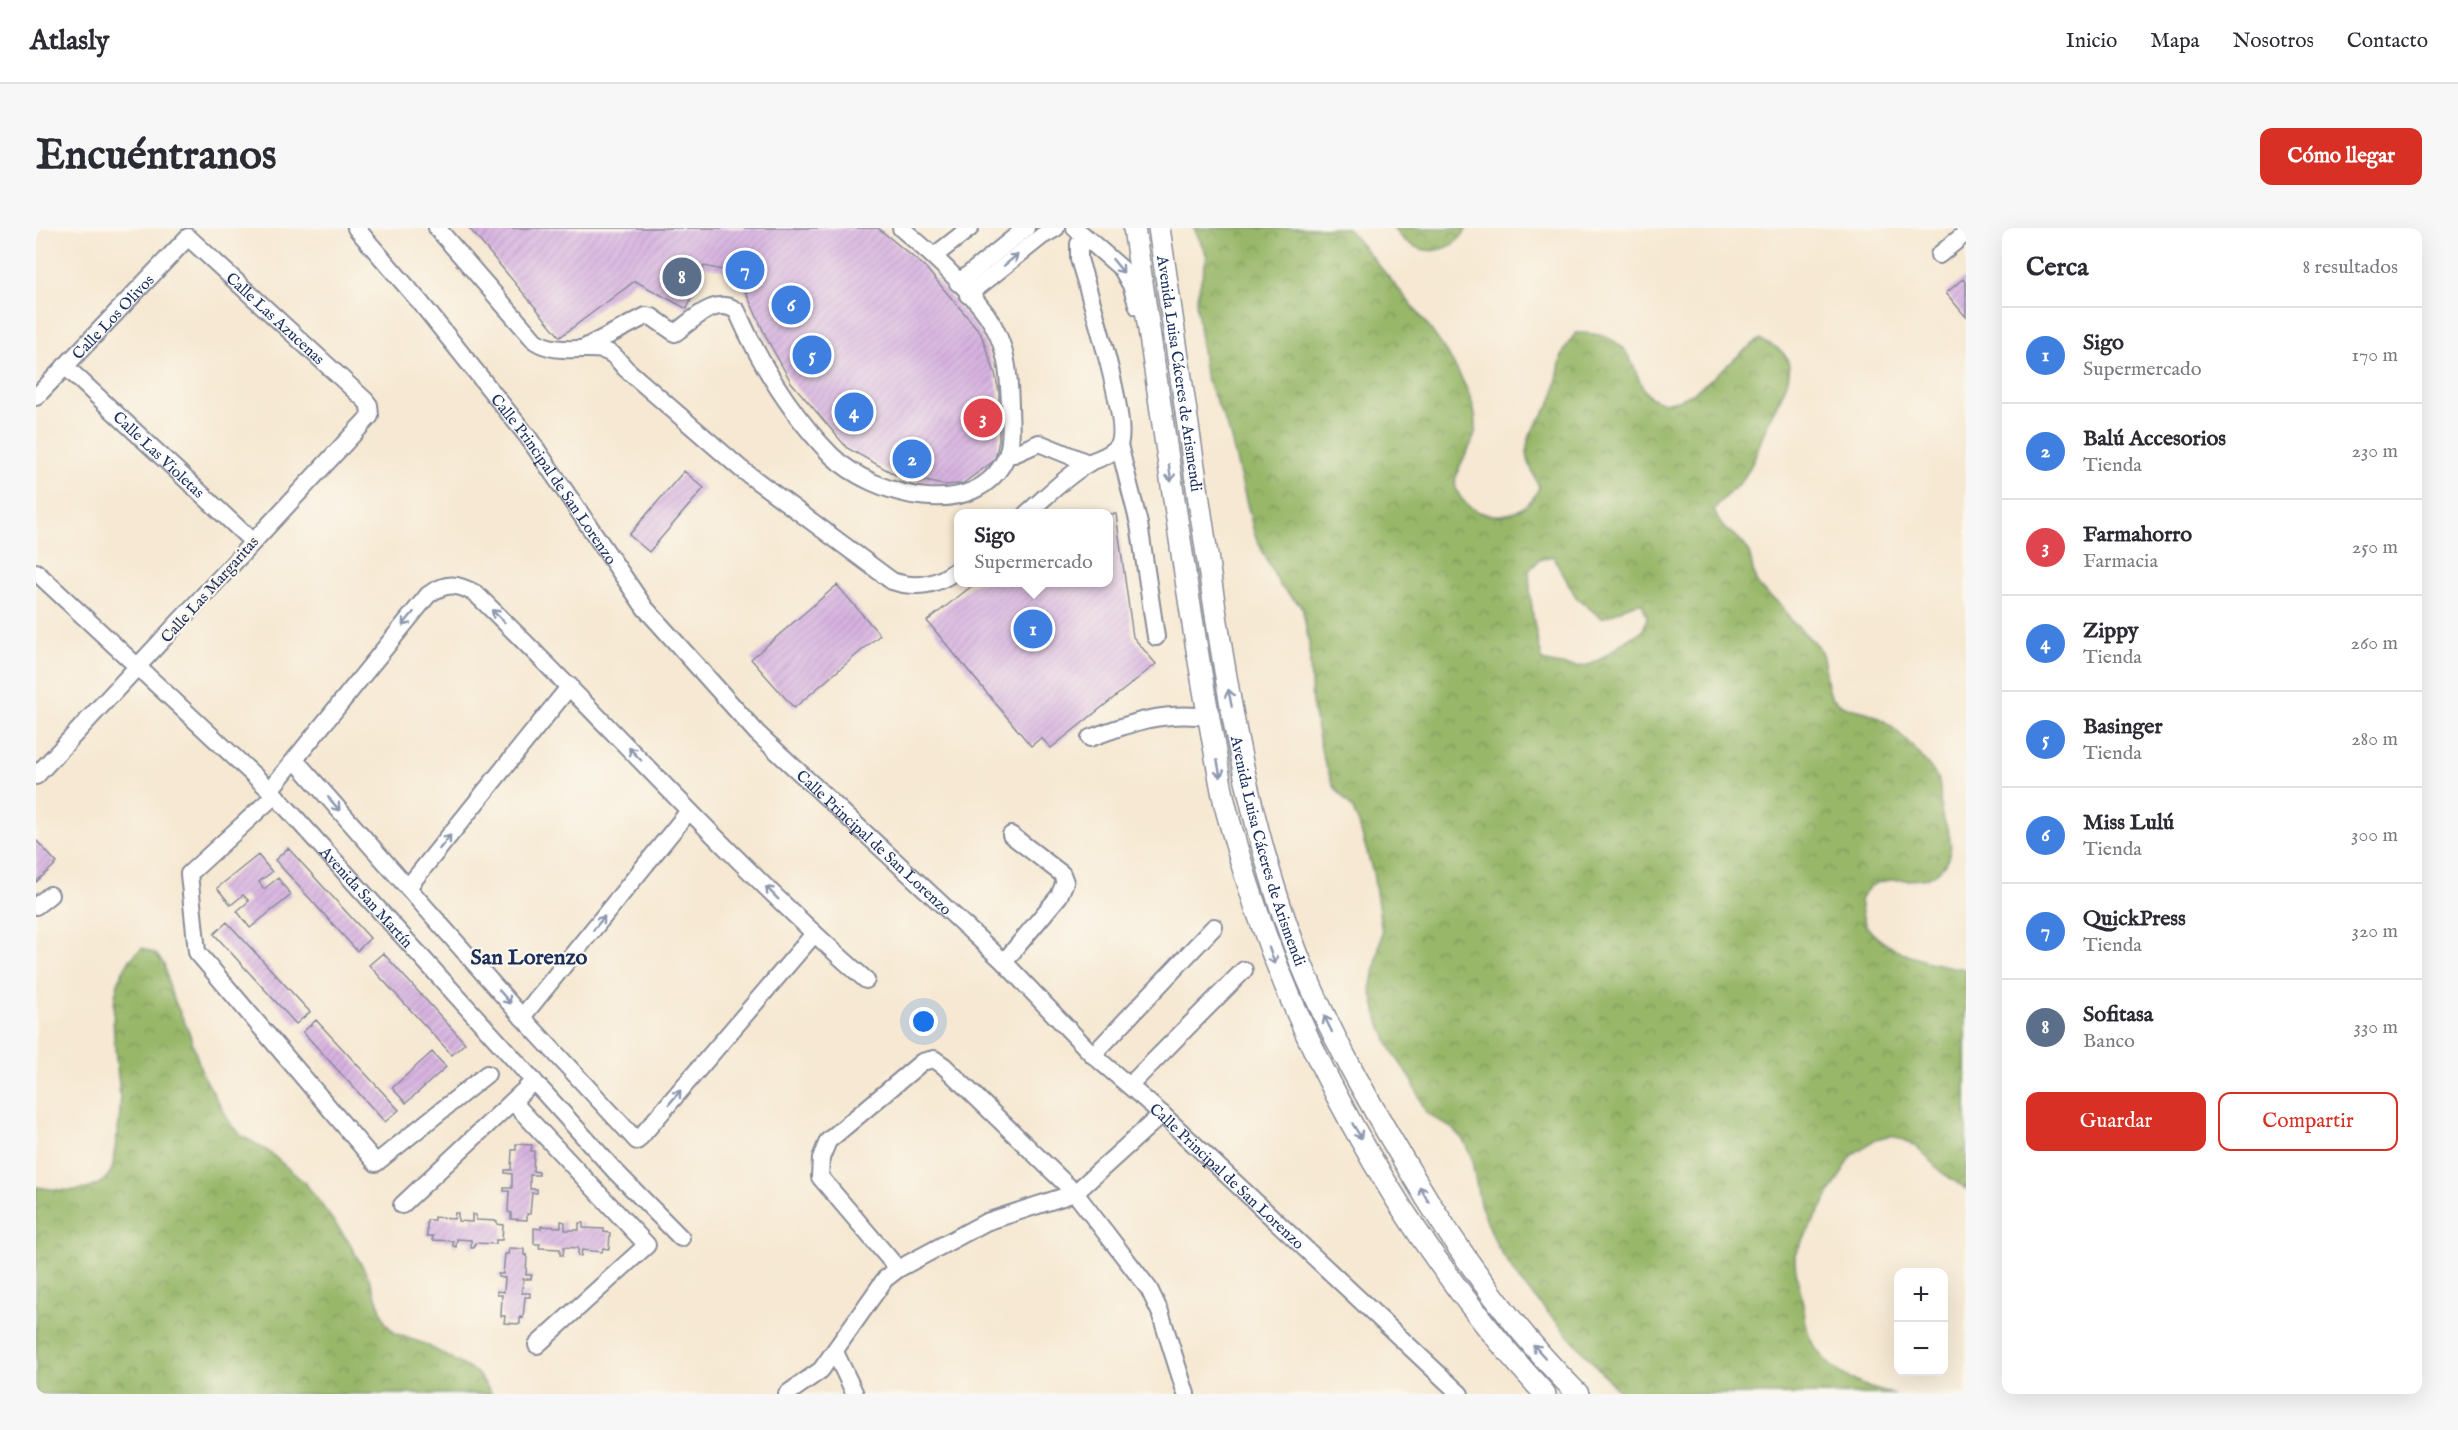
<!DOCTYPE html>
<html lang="es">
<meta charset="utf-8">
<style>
:root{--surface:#fff;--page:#f7f7f7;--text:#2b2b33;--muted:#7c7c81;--line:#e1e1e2;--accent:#d93025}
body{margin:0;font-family:"IM FELL English",serif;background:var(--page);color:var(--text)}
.controls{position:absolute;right:18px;bottom:18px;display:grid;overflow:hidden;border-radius:12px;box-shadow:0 6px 24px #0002}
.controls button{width:54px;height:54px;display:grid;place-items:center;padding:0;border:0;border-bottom:2px solid var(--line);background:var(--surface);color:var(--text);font:30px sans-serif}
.you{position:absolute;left:888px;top:794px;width:21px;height:21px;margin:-15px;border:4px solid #fff;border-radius:50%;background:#1a73e8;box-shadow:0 0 0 9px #1a73e833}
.badge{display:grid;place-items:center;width:39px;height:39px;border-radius:50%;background:var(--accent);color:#fff;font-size:20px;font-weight:700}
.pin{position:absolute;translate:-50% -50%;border:3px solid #fff;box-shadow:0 2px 6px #0006}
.popup{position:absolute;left:918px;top:281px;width:159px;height:78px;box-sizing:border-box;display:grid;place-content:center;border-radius:12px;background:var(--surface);filter:drop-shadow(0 2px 4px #0005);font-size:20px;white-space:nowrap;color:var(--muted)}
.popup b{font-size:22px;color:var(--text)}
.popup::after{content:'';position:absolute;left:50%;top:100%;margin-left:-12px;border:12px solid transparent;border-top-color:var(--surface)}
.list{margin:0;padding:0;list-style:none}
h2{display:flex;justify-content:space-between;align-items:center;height:78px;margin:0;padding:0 24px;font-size:26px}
h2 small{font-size:20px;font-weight:400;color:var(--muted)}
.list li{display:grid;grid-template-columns:39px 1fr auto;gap:18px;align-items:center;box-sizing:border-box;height:96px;padding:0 24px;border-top:2px solid var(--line)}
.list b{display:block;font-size:22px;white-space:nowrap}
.list p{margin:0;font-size:20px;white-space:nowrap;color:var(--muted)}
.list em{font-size:20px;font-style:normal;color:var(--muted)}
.actions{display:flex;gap:12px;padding:18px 24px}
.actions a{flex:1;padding:14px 0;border:2px solid var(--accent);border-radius:12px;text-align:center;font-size:21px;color:var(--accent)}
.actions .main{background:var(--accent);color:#fff}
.map{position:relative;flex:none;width:1930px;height:1166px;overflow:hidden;border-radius:12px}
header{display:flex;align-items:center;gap:36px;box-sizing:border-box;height:84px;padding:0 30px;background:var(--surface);border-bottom:2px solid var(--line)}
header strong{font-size:28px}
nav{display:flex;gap:33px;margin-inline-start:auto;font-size:21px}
.intro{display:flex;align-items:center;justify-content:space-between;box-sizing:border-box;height:144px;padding:0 36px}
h1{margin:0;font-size:42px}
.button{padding:15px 27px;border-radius:12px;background:var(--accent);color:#fff;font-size:21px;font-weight:700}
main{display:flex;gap:36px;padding:0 36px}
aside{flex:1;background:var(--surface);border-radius:12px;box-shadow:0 6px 24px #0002}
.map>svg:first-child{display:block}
.forest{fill:url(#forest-crowns);stroke:#5a7364;stroke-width:1.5;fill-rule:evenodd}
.building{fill:url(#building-hatch)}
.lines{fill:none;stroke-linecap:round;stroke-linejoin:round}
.minor-casing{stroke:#888c98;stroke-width:20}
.major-casing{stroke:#888c98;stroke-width:24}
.minor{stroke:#fff;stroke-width:16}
.major{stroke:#fff;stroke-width:21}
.oneway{stroke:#8d97ae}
.labels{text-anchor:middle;stroke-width:4.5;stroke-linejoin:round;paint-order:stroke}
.street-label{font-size:16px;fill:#1b2f5e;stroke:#fbf7ec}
.district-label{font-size:22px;font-weight:bold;fill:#1b2f5e;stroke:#fbf7ec}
</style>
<header>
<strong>Atlasly</strong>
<nav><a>Inicio</a><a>Mapa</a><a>Nosotros</a><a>Contacto</a></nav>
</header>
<div class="intro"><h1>Encuéntranos</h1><a class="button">Cómo llegar</a></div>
<main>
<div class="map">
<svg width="1930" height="1166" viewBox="0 0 1930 1166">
<defs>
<pattern id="forest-crowns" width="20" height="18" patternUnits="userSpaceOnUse" patternTransform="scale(1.5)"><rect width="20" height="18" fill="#98b769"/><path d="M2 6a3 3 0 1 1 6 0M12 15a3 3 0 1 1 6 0" fill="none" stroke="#7b955a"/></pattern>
<pattern id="building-hatch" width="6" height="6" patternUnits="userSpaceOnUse" patternTransform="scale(1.5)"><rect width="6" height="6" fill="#d7b2e0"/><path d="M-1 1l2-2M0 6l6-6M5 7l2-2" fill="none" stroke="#b899c3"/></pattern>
</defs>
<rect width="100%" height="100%" fill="#fbf7ec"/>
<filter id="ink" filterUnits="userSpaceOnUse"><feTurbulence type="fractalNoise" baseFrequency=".0167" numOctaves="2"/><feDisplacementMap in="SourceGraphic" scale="12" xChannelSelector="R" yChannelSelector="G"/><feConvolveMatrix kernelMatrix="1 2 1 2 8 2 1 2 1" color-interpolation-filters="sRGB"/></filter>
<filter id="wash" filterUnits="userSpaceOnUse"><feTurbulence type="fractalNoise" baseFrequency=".008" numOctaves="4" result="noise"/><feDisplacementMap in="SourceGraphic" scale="24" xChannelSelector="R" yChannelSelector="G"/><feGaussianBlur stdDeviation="1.35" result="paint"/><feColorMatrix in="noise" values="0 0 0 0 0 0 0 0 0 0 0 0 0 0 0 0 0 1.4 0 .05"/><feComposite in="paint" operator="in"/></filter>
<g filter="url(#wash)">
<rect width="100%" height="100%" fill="#f6e8d2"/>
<path class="forest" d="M1158 0H1311C1348 45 1437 138 1440 195 1442 218 1412 243 1421 263 1436 297 1490 295 1503 259 1498 246 1490 234 1491 220 1492 204 1505 191 1513 178 1527 154 1515 134 1540 105 1612 103 1590 164 1623 173 1655 182 1696 127 1723 112 1777 128 1745 164 1731 197 1724 213 1719 233 1709 248 1701 261 1686 268 1678 282 1686 305 1694 300 1707 315 1718 327 1714 344 1722 357 1728 366 1735 368 1743 375 1747 378 1749 385 1753 390 1762 401 1776 410 1784 422 1792 434 1786 453 1794 466 1804 482 1823 480 1838 487 1855 494 1898 538 1903 555 1906 565 1903 576 1906 587 1911 600 1919 616 1912 630 1894 667 1860 642 1835 658 1831 661 1827 667 1824 672 1825 681 1826 691 1831 699 1853 727 1897 736 1930 741V961L1905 944 1882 920 1868 912 1855 907 1840 911 1816 927 1759 1026C1758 1042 1763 1055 1766 1071 1769 1085 1769 1099 1775 1112 1791 1143 1826 1161 1859 1166H1585L1483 1052 1461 1018 1444 976 1435 928 1427 912 1417 901 1390 885 1376 852 1357 825 1343 794 1335 762 1346 704 1337 645 1322 593 1316 580 1297 557 1286 526 1276 475 1273 415 1266 379 1244 358 1219 308 1193 203 1169 147 1160 73 1171 28ZM1517 328 1540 369 1565 390C1583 386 1588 376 1606 375L1611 389 1607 403C1561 424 1568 450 1507 433 1498 403 1494 374 1493 343L1503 332Z
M1358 0H1431C1415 31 1376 29 1358 0Z
M106 720 120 726 128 736 135 765 153 804 166 845 196 898 206 908 232 923 270 956 312 1013 334 1052 350 1096 360 1106 389 1116 441 1145 456 1166H0V959C21 962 54 968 70 950 79 942 77 931 79 920 82 903 85 888 84 871 82 824 61 754 106 720Z"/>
<g id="blocks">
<path class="building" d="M433 0H842L889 39 944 104 959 145 963 164V212L959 232 926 256 908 257 860 247 811 220 755 154 732 113 701 45 668 38 651 81 599 53 524 109Z
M1927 51 1930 54V89L1910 65Z
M648 243 668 260 613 324 593 307Z
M1072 286H1080L1097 409 1120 436 1015 520 1005 510 995 518 891 393 941 354H1072Z
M801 357 844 407 758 480 715 431Z
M0 612 21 635 0 654Z
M252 620 334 710 321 723 239 632Z
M222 627 236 644 223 654 228 661 242 650 255 667 214 700 201 683 213 673 207 667 195 677 181 660Z
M191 694 274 784 260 796 178 706Z
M347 725 429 815 416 827 333 737Z
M280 792 363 882 349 894 267 804Z
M396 824 410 839 370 875 356 860Z
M480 916 496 917 495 923H498L497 943 503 944V947H494V961H501V965H496L494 986H491V992L475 991V985L472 984 473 963H468V960H476V946L469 945V942H475L476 922H480Z
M419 985H422V993L436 994V986L440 987V992L461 993V996L467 997 466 1012H460V1016L439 1015 438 1020H435V1012L421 1011 420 1019 417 1018V1013L396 1012 397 1008H391V992H398V989L418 991Z
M525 993 529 994V1002H543V995H547V1000L568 1001V1004L574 1005 573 1021 567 1020 566 1024 546 1022 545 1028H542V1020L528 1019 527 1027H524V1021L503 1020 504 1016H498V1000L505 1001V998L525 999Z
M473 1020 488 1021V1027H491L490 1047H496L495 1051H487L486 1065H494V1069H489L487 1090 484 1089V1096L468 1095 469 1088H465L466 1067H461V1063L468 1064 469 1050 462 1049V1046H467L469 1026H472Z"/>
</g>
</g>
<g filter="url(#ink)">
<use href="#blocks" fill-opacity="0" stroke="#888c98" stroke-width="1.5"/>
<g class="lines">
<defs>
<g id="minor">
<path id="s1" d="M320 0 384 74 492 209 609 380 721 505 968 734 1057 827 1126 886 1424 1166"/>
<path d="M401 0 499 113C525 130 558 113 577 127 582 131 586 137 590 141L705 241 856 353C880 361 901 358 922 341"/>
<path d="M1039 0 1086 41 1095 57 1102 79"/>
<path d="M1903 27 1930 5"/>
<path d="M898 28 934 0"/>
<path d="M922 55 990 0"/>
<path d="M932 67 1006 8 1020 0"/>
<path d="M546 121 610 88 616 89 639 105C657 92 680 67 701 83 724 136 755 186 795 227 837 268 942 297 971 227 977 213 974 193 974 178 973 144 971 117 951 87 927 54 896 26 865 0"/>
<path id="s2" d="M29 138 217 314"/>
<path id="s3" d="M0 169 152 9 329 172 333 177 334 188 0 548"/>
<path d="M1083 217 1103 296 1120 409"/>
<path d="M972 225 978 226 1003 215 1052 235"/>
<path d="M990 286C1010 269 1029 249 1051 236 1061 230 1074 229 1082 218 1096 200 1051 59 1043 31V16L1052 11"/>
<path id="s4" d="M0 344 239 567 579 943 645 1010"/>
<path d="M1054 510C1097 494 1127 483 1173 489"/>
<path d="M259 532 486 789 601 913 778 706"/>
<path d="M234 562 392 367C410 354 421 355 440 366 571 493 692 631 830 752"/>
<path d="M239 567 153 646 161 724 340 935 451 846"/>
<path d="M372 659 534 458"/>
<path d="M0 678 14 667"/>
<path d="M968 734 1023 668 1029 654 1026 646 975 607"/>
<path d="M486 789 653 583"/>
<path d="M1057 827 1178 699"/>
<path d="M1094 857 1208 742"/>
<path d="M477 874 611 1017 501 1117"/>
<path d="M366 977 498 853"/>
<path d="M862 1041 784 949 785 930 792 913 886 834 898 831 908 838 1039 965 1113 1061 1124 1084 1150 1166"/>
<path d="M799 1124 819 1166"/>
<path d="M751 1166 785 1142 849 1051 862 1041 950 994 1039 965 1126 886"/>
</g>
<g id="major">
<path d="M1098 0C1114 111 1130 222 1147 332 1156 393 1166 453 1177 513 1182 538 1185 564 1192 588 1248 800 1360 1004 1509 1166"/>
<path id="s5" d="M1123 0C1139 109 1155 218 1171 327 1191 465 1213 605 1265 735 1295 808 1334 876 1374 943 1422 1024 1476 1100 1542 1166"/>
</g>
</defs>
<use href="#minor" class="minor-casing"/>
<use href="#major" class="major-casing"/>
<use href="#minor" class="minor"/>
<use href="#major" class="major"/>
</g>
<defs><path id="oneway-shaft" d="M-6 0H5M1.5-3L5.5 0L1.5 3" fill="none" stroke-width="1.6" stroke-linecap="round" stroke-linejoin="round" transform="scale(1.5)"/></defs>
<g class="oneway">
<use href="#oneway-shaft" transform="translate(975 32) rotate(-39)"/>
<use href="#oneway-shaft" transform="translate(1082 38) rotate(51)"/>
<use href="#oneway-shaft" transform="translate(1134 245) rotate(82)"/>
<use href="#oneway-shaft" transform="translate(462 388) rotate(-136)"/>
<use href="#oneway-shaft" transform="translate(372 391) rotate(129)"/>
<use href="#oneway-shaft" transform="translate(1194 470) rotate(-101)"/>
<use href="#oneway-shaft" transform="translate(599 526) rotate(-134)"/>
<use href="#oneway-shaft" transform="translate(1183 541) rotate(79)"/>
<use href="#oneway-shaft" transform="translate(298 576) rotate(49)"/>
<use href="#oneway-shaft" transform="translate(409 614) rotate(-51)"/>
<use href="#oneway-shaft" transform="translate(736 665) rotate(-135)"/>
<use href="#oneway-shaft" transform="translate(563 695) rotate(-51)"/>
<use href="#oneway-shaft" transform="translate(1236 728) rotate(70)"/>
<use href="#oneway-shaft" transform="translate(469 769) rotate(49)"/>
<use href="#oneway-shaft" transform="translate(1292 796) rotate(-116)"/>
<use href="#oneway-shaft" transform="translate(639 869) rotate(-50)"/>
<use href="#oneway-shaft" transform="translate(1321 903) rotate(59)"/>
<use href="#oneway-shaft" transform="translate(1388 966) rotate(-120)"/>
<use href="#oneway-shaft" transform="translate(1503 1123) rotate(-132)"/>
</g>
</g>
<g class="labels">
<g class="street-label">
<text dy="6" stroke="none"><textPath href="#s3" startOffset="111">Calle Los Olivos</textPath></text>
<text dy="6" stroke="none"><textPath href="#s3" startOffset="340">Calle Las Azucenas</textPath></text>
<text dy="6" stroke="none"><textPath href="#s5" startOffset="147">Avenida Luisa Cáceres de Arismendi</textPath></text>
<text dy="6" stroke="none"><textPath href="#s2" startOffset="129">Calle Las Violetas</textPath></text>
<text dy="6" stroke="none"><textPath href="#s1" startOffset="320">Calle Principal de San Lorenzo</textPath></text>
<text transform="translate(173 361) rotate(-48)" y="6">Calle Las Margaritas</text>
<text dy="6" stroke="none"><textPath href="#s1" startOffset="806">Calle Principal de San Lorenzo</textPath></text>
<text dy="6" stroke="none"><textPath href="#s5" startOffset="633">Avenida Luisa Cáceres de Arismendi</textPath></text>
<text dy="6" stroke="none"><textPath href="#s4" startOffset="464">Avenida San Martín</textPath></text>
<text dy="6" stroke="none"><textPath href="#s1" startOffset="1292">Calle Principal de San Lorenzo</textPath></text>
</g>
<g class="district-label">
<text x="493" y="736">San Lorenzo</text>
</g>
</g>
</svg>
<div class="controls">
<button>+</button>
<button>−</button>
</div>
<div class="you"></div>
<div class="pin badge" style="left:997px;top:401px;background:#3f7fe0">1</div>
<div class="popup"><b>Sigo</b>Supermercado</div>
<div class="pin badge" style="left:876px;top:231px;background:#3f7fe0">2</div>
<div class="pin badge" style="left:947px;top:190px;background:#e0444e">3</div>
<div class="pin badge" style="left:818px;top:184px;background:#3f7fe0">4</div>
<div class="pin badge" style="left:776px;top:127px;background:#3f7fe0">5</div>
<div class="pin badge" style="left:755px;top:77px;background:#3f7fe0">6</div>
<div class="pin badge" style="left:709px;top:42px;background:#3f7fe0">7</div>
<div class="pin badge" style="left:646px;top:49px;background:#5c6f8a">8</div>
</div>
<aside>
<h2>Cerca<small>8 resultados</small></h2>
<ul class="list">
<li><span class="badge" style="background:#3f7fe0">1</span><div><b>Sigo</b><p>Supermercado</p></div><em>170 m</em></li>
<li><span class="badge" style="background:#3f7fe0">2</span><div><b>Balú Accesorios</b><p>Tienda</p></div><em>230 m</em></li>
<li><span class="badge" style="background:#e0444e">3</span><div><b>Farmahorro</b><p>Farmacia</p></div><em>250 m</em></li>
<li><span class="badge" style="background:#3f7fe0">4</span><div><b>Zippy</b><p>Tienda</p></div><em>260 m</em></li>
<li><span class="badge" style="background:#3f7fe0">5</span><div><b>Basinger</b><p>Tienda</p></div><em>280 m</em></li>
<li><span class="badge" style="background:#3f7fe0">6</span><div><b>Miss Lulú</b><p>Tienda</p></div><em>300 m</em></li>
<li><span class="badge" style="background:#3f7fe0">7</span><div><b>QuickPress</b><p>Tienda</p></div><em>320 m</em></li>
<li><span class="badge" style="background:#5c6f8a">8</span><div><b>Sofitasa</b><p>Banco</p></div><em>330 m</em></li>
</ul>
<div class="actions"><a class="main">Guardar</a><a>Compartir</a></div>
</aside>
</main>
